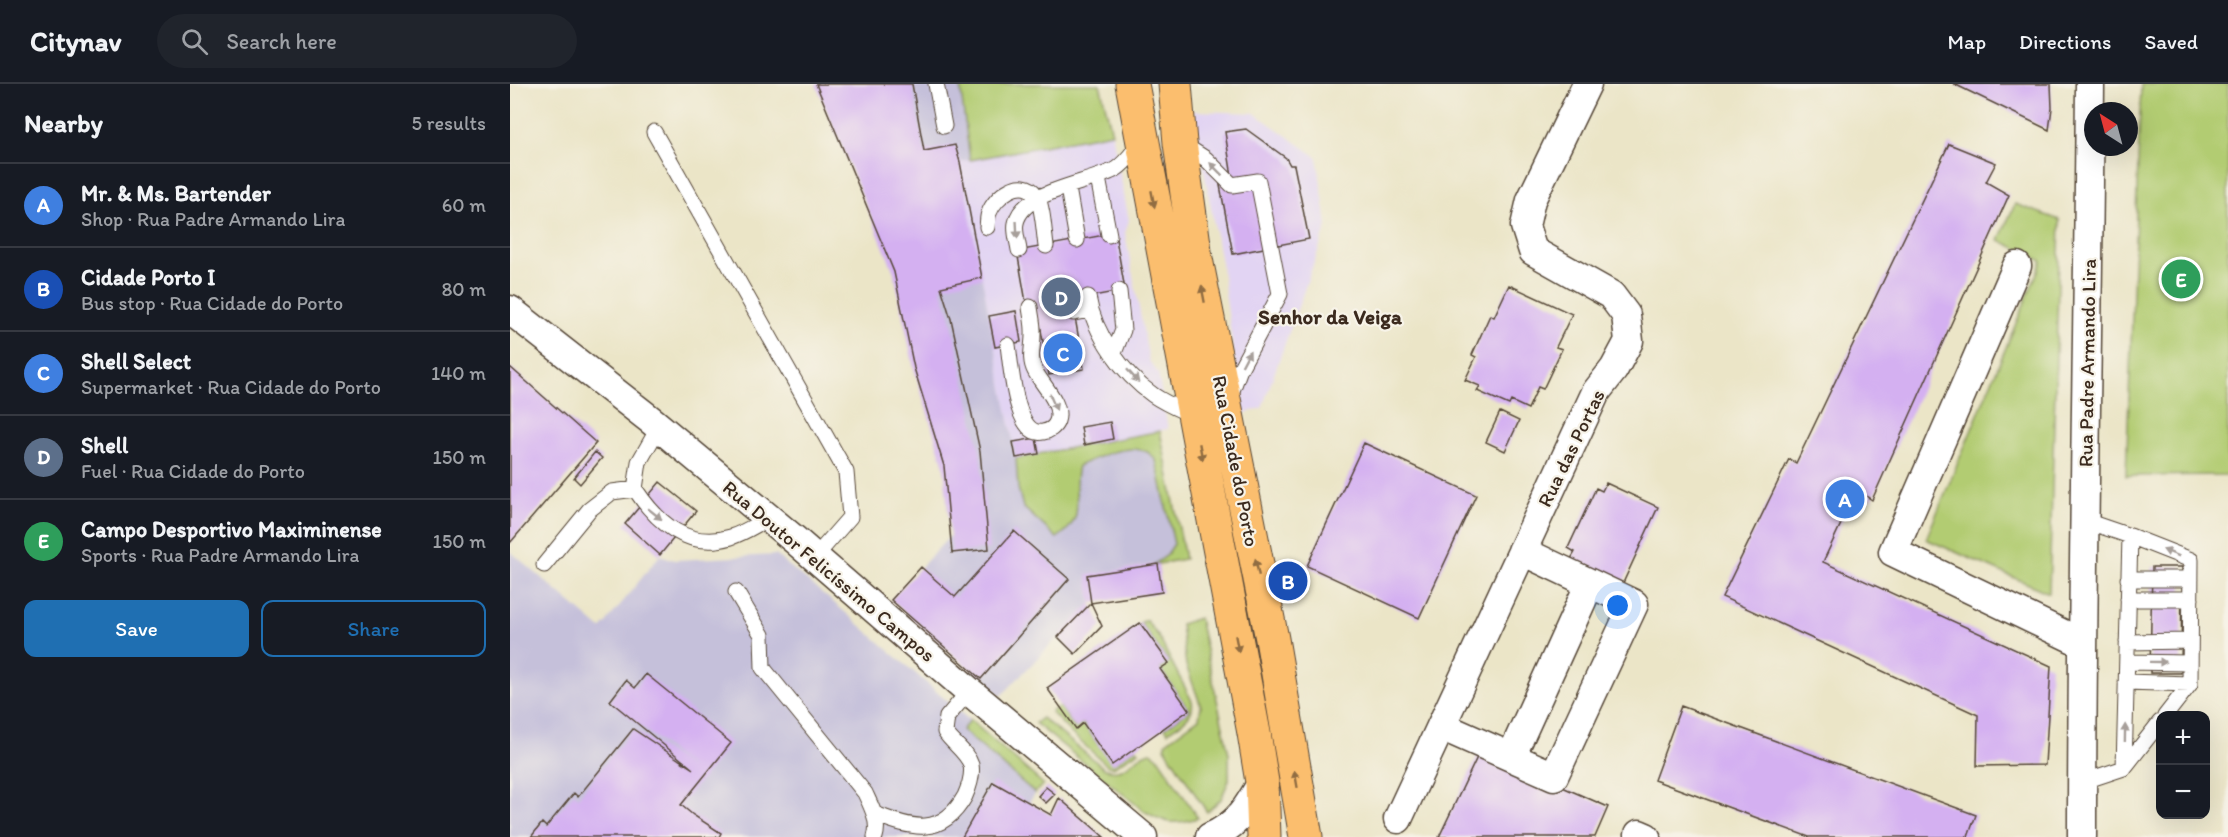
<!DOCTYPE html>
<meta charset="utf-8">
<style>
:root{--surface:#171b24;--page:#20242c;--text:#f1f3f6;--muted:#9ea1a6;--line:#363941;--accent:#1f6fb2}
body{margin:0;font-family:Itim,sans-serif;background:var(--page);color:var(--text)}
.controls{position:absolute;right:18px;bottom:18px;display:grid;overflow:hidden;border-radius:12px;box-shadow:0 6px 24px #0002}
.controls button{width:54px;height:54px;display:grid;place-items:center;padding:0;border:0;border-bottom:2px solid var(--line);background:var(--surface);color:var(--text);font:30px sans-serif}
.compass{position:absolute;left:1574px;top:18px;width:54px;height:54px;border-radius:50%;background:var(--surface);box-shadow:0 6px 24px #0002;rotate:324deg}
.you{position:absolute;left:1108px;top:522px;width:21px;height:21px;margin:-15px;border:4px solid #fff;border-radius:50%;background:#1a73e8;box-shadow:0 0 0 9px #1a73e833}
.badge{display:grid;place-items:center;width:39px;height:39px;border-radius:50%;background:var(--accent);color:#fff;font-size:20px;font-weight:700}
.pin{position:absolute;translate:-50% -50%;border:3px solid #fff;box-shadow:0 2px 6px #0006}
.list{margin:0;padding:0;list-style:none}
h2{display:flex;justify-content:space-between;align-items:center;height:78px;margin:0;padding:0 24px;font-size:26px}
h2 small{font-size:20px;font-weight:400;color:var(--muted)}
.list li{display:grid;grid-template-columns:39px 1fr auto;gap:18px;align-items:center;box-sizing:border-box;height:84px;padding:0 24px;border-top:2px solid var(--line)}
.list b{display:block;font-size:22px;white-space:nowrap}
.list p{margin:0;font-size:20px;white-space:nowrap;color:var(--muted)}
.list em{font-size:20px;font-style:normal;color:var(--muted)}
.actions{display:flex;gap:12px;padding:18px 24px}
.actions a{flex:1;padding:14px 0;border:2px solid var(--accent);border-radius:12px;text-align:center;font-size:21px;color:var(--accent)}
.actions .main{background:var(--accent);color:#fff}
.icon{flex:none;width:33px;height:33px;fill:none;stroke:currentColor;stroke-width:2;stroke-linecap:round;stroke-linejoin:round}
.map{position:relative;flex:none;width:1718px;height:753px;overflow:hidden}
header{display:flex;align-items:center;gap:36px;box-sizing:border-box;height:84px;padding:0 30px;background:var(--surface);border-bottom:2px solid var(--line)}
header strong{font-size:28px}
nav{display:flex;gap:33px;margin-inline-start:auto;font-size:21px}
.search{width:420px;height:54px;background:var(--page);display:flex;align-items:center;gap:15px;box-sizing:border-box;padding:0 21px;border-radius:33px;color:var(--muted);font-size:22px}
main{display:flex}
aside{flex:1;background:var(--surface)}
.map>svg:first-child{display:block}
.built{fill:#e2d4f3}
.industrial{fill:#c5c0da}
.green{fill:#b2cc72;stroke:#767b48;stroke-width:1.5}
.building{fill:#d4b0f1}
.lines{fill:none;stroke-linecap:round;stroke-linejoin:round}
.lane-casing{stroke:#554637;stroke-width:17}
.street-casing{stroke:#554637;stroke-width:31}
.primary-casing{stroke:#554637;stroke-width:35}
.lane{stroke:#fff;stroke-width:15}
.street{stroke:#fff;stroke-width:28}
.primary{stroke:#fbbe6e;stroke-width:33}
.oneway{fill:#a79f9a}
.oneway2{fill:#916d42}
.labels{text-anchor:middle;stroke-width:4.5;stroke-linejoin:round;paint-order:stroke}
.street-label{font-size:20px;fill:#3b2a1e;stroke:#f7f3e8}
.neighbourhood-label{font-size:21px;font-weight:bold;fill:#3b2a1e;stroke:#f7f3e8}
</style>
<header>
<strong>Citynav</strong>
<div class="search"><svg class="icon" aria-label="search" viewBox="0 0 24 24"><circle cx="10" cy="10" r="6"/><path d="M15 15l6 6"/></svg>Search here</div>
<nav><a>Map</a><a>Directions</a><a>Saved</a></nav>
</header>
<main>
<aside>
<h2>Nearby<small>5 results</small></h2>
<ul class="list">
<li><span class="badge" style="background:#3f7fe0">A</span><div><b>Mr. &amp; Ms. Bartender</b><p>Shop · Rua Padre Armando Lira</p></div><em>60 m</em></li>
<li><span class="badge" style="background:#1a4fb4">B</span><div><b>Cidade Porto I</b><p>Bus stop · Rua Cidade do Porto</p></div><em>80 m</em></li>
<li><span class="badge" style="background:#3f7fe0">C</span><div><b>Shell Select</b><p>Supermarket · Rua Cidade do Porto</p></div><em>140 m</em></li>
<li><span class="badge" style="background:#5c6f8a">D</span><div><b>Shell</b><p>Fuel · Rua Cidade do Porto</p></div><em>150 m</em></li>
<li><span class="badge" style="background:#2e9e5b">E</span><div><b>Campo Desportivo Maximinense</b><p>Sports · Rua Padre Armando Lira</p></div><em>150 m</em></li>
</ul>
<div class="actions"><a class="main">Save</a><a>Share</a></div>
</aside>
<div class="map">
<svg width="1718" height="753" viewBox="0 0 1718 753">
<rect width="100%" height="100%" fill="#f7f3e8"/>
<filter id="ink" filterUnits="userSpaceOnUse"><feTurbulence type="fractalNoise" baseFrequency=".0167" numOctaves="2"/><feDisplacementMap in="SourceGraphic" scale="12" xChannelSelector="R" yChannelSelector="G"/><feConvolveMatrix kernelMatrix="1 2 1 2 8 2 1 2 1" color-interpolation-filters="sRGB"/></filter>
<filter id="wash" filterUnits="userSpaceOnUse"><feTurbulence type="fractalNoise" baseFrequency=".008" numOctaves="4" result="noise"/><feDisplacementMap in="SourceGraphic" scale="24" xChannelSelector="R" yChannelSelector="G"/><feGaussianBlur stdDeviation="1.35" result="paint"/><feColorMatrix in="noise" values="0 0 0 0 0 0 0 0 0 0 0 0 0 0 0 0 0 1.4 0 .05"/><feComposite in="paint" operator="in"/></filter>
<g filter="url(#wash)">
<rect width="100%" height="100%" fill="#ebe5c7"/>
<path class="built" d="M683 27 744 29 807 73 817 142 752 324 732 330 711 178Z
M602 49 619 136 615 149 639 277 648 289 658 345 506 374 450 78Z"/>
<path class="industrial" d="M306 0H450L460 76 450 78 506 374 650 347 675 475 577 491 581 519 491 612 471 595 498 565 460 527 411 483 440 452 434 382 404 284 384 188Z
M0 467 91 545 150 471 165 476 266 471 329 523 533 700 519 718 541 731 529 753H0Z"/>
<path class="green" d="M450 0H590L602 49 460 76Z
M1631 0H1718V391L1616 392Z
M1505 120 1550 136 1539 509 1416 455 1532 177 1489 156Z
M650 347 675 475 643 481 656 472 664 460 646 376C643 373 639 368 635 367 613 360 588 373 568 382 560 414 580 432 547 454L513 423 508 404 506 374Z
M689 534 719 670V696L711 715 697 728 655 664V659L689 634 691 622 676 581 671 540Z
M636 536 648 552 682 617C685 633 670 639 658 648L655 644 679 626 650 585 659 578 630 539Z
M550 622 565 644 573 639 602 680 626 664 629 667 603 683 598 682 562 650 541 628Z
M532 634 595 685C619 692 622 671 641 668L647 672 688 734C663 741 657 740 634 727L525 639Z
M460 636 533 700 525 709 452 646Z"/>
<g id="blocks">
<path class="building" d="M306 0H402L414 67 445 61 450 78 472 194 431 203 441 235 470 367 479 465 442 469 434 382 404 284 384 188Z
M1444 0H1541L1542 24 1539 46Z
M736 45 776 74 780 81H784L799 155 723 170 709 96 722 93 715 48Z
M1439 60 1486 79 1476 98 1499 111 1362 416 1347 406 1313 478 1541 582 1535 681 1467 682 1468 631 1212 513 1279 375 1286 379Z
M605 149 615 206 562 216 574 285 539 291 529 235 517 224 507 167Z
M999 201 1062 230 1046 263 1052 265 1033 305 1028 303 1018 325 1001 317 999 321 967 307 970 302 955 296 966 273 962 271 980 231 984 233Z
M506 227 511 258 485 263 479 232Z
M0 283 86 359 0 459Z
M990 328 1009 337 995 367 976 358Z
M600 338 603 355 574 361 571 343Z
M526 354 529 370 506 374 503 358Z
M854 359 966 411 909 534 797 482Z
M85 368 92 374 70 400 64 394Z
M150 398 186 427 150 471 115 440Z
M1096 399 1148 423 1113 499 1061 475 1065 468 1058 464 1086 404 1092 407Z
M504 447 559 495 471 595 381 516 411 483 445 513Z
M648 480 652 508 581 519 577 491Z
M1642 483H1672L1671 589H1640Z
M581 519 592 542 565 570 548 553Z
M630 539 659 579 650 585 679 626 602 681 573 639 566 645 537 604Z
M136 590 221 659 171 721 183 731 211 749 209 753H21L32 739 36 743 64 709 68 713 123 645 183 685 100 617 116 596 125 604Z
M1171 622 1466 731 1458 753H1299L1144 696Z
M970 667 1098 723 1085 753H929Z
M483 698 541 731 549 714 594 753H452Z
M536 703 545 710 536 719 528 712Z"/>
</g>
</g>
<g filter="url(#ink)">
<use href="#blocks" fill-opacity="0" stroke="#554637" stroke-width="1.5"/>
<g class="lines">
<defs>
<path id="lane" d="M426 0 434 42
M144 48 336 388 340 433 305 473
M671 59 696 75 722 101 748 97 770 210 730 285 720 312
M588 94 599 151
M558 104 567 156
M477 143C478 138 477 133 479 129 485 112 512 91 526 111 533 121 534 149 536 162
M509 166C508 158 504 147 506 139 512 106 580 100 606 85 616 79 624 66 632 57
M578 213C584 250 613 290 643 311 656 320 671 326 684 332
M564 229 580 226
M498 261C501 280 505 354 533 348 539 347 545 343 547 337 553 320 532 301 525 287 518 274 524 261 523 246 523 239 521 231 520 223
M604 269 613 246 609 207
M149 343 129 378 125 405C148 440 178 466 221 453 234 449 247 440 259 434
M1620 452 1681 476 1680 600 1655 632
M34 481 79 426 102 408 125 405
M1618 495H1681
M226 508 252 551 253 584 355 709C361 722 370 738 365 753
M1618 515H1681
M1617 558 1680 557
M1617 578 1680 579
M1616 598 1680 600
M1614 684 1650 638
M1572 698 1614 684 1620 452 1576 437
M365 730C403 745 432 753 455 712 459 703 463 691 461 681 457 668 442 659 435 648L437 633 459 607"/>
<path id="street" d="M1507 182 1383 468 1572 559
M0 226 142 337 285 456 459 607 633 753
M931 642 1044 692 1124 520 1012 467
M1001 673 1080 499
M888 735 1086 308 1104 285 1119 257 1116 231 1101 211 1023 167 1015 142 1021 116 1077 0
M1129 750 1136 753
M700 753C728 741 738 723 752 698
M1572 753C1572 502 1578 251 1580 0"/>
<path id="primary" d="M622 0 744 649 752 698 754 753
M665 0 670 59 686 175 762 555 796 753"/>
</defs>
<use href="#lane" class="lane-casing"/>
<use href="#street" class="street-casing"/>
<use href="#primary" class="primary-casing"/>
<use href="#lane" class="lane"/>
<use href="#street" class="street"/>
<use href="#primary" class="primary"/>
</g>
<defs><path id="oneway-solid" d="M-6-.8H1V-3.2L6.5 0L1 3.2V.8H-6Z" transform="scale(1.5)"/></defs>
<g class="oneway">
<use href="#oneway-solid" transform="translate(706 85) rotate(-135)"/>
<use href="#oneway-solid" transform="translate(507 146) rotate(87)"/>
<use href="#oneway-solid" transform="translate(736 274) rotate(-62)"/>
<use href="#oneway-solid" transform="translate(623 292) rotate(48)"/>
<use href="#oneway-solid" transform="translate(543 318) rotate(66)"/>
<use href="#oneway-solid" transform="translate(145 430) rotate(39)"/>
<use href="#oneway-solid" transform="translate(1661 469) rotate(-158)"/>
<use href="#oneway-solid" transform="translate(1648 578) rotate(1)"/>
<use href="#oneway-solid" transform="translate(1615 649) rotate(-89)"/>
</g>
<g class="oneway2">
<use href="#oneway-solid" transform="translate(643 115) rotate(79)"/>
<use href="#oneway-solid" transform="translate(693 210) rotate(-101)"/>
<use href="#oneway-solid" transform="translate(691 368) rotate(79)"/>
<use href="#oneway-solid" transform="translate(747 483) rotate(-102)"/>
<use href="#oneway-solid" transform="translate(727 560) rotate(79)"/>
<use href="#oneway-solid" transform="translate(786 695) rotate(-100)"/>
</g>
</g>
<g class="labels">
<g class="street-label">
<text transform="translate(1577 279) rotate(-89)" y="7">Rua Padre Armando Lira</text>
<text transform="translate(1061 364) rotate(-64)" y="7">Rua das Portas</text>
<text transform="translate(726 377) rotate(79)" y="7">Rua Cidade do Porto</text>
<text transform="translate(319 487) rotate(40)" y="7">Rua Doutor Felicíssimo Campos</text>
</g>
<g class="neighbourhood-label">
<text x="820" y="240">Senhor da Veiga</text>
</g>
</g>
</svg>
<div class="controls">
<button>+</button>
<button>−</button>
</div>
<svg class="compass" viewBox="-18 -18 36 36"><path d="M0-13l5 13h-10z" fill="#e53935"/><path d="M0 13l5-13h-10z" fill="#9ea1a6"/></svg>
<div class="you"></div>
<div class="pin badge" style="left:1335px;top:415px;background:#3f7fe0">A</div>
<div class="pin badge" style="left:778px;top:497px;background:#1a4fb4">B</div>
<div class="pin badge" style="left:553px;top:269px;background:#3f7fe0">C</div>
<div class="pin badge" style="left:551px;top:213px;background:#5c6f8a">D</div>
<div class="pin badge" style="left:1671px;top:195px;background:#2e9e5b">E</div>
</div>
</main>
